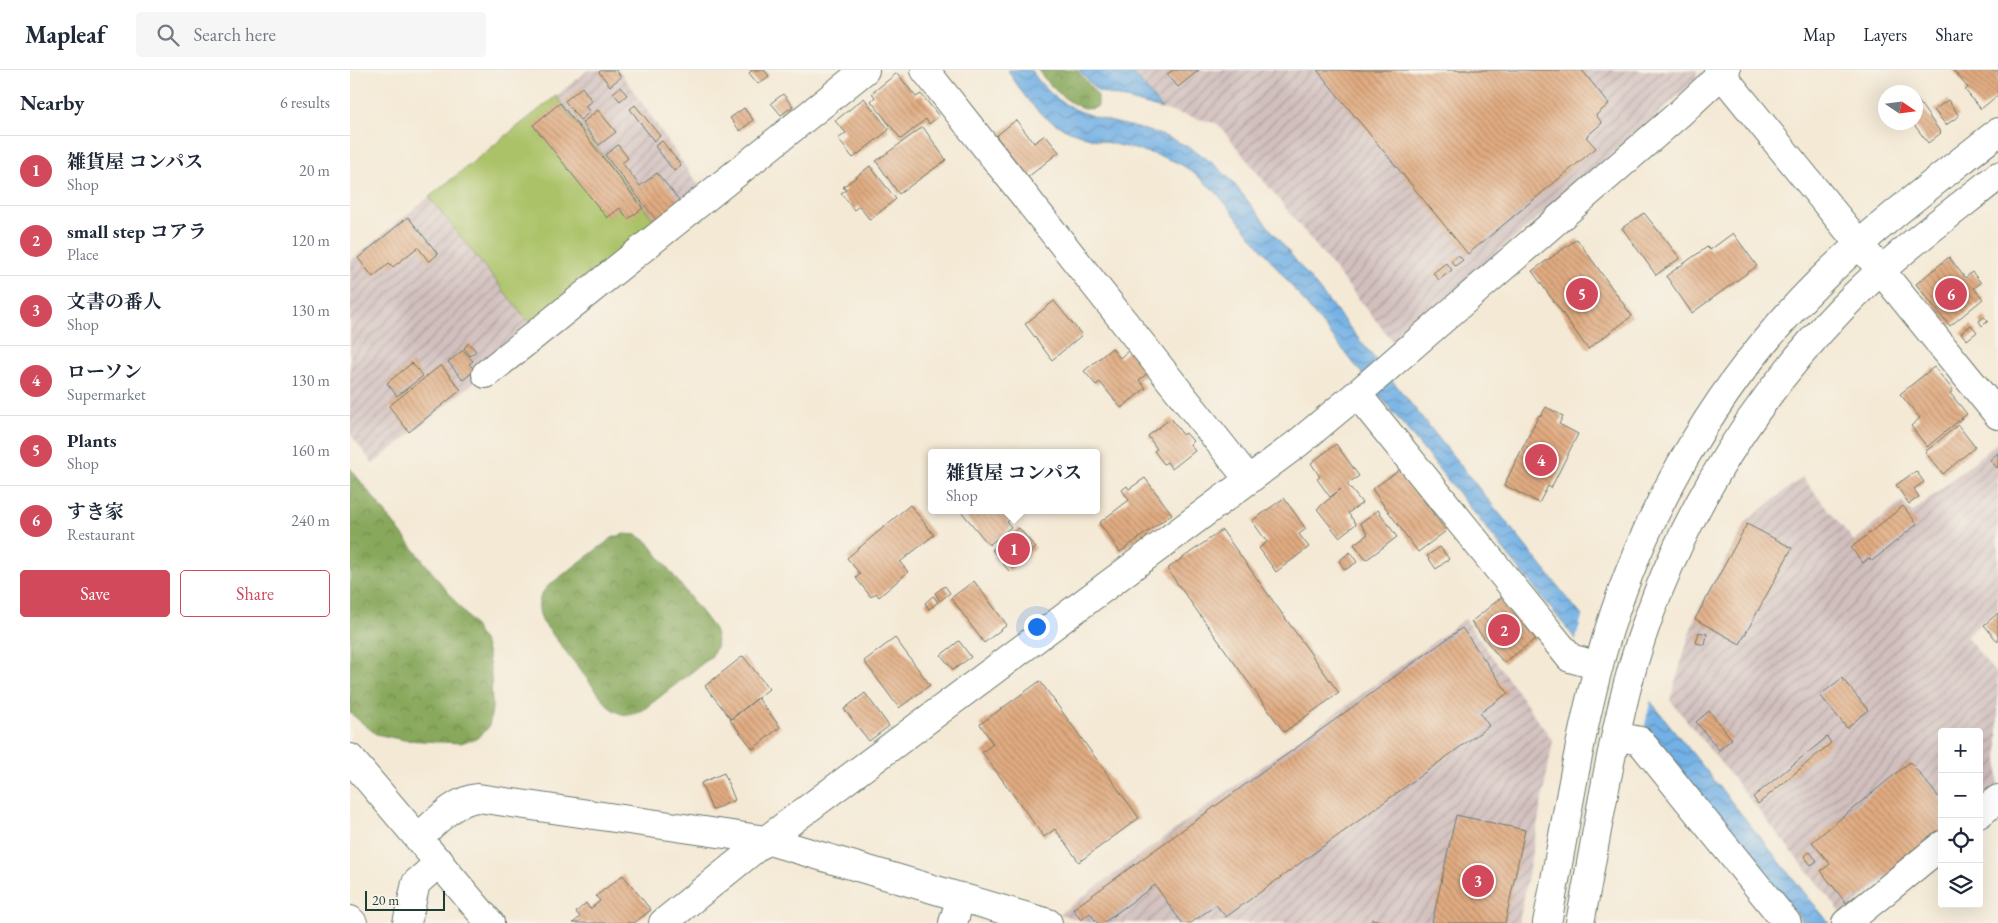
<!DOCTYPE html>
<meta charset="utf-8">
<style>
:root{--surface:#fff;--page:#f6f6f7;--text:#1f2937;--muted:#747a83;--line:#e0e1e3;--accent:#d1495b}
body{margin:0;font-family:"EB Garamond","Noto Serif JP",serif;background:var(--page);color:var(--text)}
.controls{position:absolute;right:15px;bottom:15px;display:grid;overflow:hidden;border-radius:5px;box-shadow:0 5px 20px #0002}
.controls button{width:45px;height:45px;display:grid;place-items:center;padding:0;border:0;border-bottom:1px solid var(--line);background:var(--surface);color:var(--text);font:25px sans-serif}
.compass{position:absolute;left:1528px;top:15px;width:45px;height:45px;border-radius:50%;background:var(--surface);box-shadow:0 5px 20px #0002;rotate:103deg}
.scale{position:absolute;left:15px;bottom:12px;width:80px;box-sizing:border-box;padding-left:5px;border:2px solid #1f3d34;border-top:0;font-size:14px;line-height:18px;white-space:nowrap;color:#1f3d34;-webkit-text-stroke:4px #f7f3e8;paint-order:stroke}
.you{position:absolute;left:686px;top:556px;width:18px;height:18px;margin:-12px;border:4px solid #fff;border-radius:50%;background:#1a73e8;box-shadow:0 0 0 8px #1a73e833}
.badge{display:grid;place-items:center;width:32px;height:32px;border-radius:50%;background:var(--accent);color:#fff;font-size:16px;font-weight:700}
.pin{position:absolute;translate:-50% -50%;border:2px solid #fff;box-shadow:0 1px 5px #0006}
.popup{position:absolute;left:578px;top:379px;width:172px;height:65px;box-sizing:border-box;display:grid;place-content:center;border-radius:5px;background:var(--surface);filter:drop-shadow(0 1px 4px #0005);font-size:16px;white-space:nowrap;color:var(--muted)}
.popup b{font-size:19px;color:var(--text)}
.popup::after{content:'';position:absolute;left:50%;top:100%;margin-left:-10px;border:10px solid transparent;border-top-color:var(--surface)}
.list{margin:0;padding:0;list-style:none}
h2{display:flex;justify-content:space-between;align-items:center;height:65px;margin:0;padding:0 20px;font-size:21px}
h2 small{font-size:16px;font-weight:400;color:var(--muted)}
.list li{display:grid;grid-template-columns:32px 1fr auto;gap:15px;align-items:center;box-sizing:border-box;height:70px;padding:0 20px;border-top:1px solid var(--line)}
.list b{display:block;font-size:19px;white-space:nowrap}
.list p{margin:0;font-size:16px;white-space:nowrap;color:var(--muted)}
.list em{font-size:16px;font-style:normal;color:var(--muted)}
.actions{display:flex;gap:10px;padding:15px 20px}
.actions a{flex:1;padding:11px 0;border:1px solid var(--accent);border-radius:5px;text-align:center;font-size:18px;color:var(--accent)}
.actions .main{background:var(--accent);color:#fff}
.icon{flex:none;width:28px;height:28px;fill:none;stroke:currentColor;stroke-width:2;stroke-linecap:round;stroke-linejoin:round}
.map{position:relative;flex:none;width:1648px;height:853px;overflow:hidden}
header{display:flex;align-items:center;gap:30px;box-sizing:border-box;height:70px;padding:0 25px;background:var(--surface);border-bottom:1px solid var(--line)}
header strong{font-size:24px}
nav{display:flex;gap:28px;margin-inline-start:auto;font-size:18px}
.search{width:350px;height:45px;background:var(--page);display:flex;align-items:center;gap:12px;box-sizing:border-box;padding:0 18px;border-radius:5px;color:var(--muted);font-size:19px}
main{display:flex}
aside{flex:1;background:var(--surface)}
.map>svg:first-child{display:block}
.industrial{fill:url(#industrial-furrows)}
.grass{fill:#abc267;stroke:#65804e}
.forest{fill:url(#forest-crowns);stroke:#547248}
.water{fill:url(#water-waves);stroke:#48768c}
.pier{fill:#f4e9d5}
.building{fill:url(#building-back-hatch)}
.lines{fill:none;stroke-linecap:round;stroke-linejoin:round}
.minor-casing{stroke:#6a796c;stroke-width:30}
.minor{stroke:#fff;stroke-width:28}
</style>
<header>
<strong>Mapleaf</strong>
<div class="search"><svg class="icon" aria-label="search" viewBox="0 0 24 24"><circle cx="10" cy="10" r="6"/><path d="M15 15l6 6"/></svg>Search here</div>
<nav><a>Map</a><a>Layers</a><a>Share</a></nav>
</header>
<main>
<aside>
<h2>Nearby<small>6 results</small></h2>
<ul class="list">
<li><span class="badge">1</span><div><b>雑貨屋 コンパス</b><p>Shop</p></div><em>20 m</em></li>
<li><span class="badge">2</span><div><b>small step コアラ</b><p>Place</p></div><em>120 m</em></li>
<li><span class="badge">3</span><div><b>文書の番人</b><p>Shop</p></div><em>130 m</em></li>
<li><span class="badge">4</span><div><b>ローソン</b><p>Supermarket</p></div><em>130 m</em></li>
<li><span class="badge">5</span><div><b>Plants</b><p>Shop</p></div><em>160 m</em></li>
<li><span class="badge">6</span><div><b>すき家</b><p>Restaurant</p></div><em>240 m</em></li>
</ul>
<div class="actions"><a class="main">Save</a><a>Share</a></div>
</aside>
<div class="map">
<svg width="1648" height="853" viewBox="0 0 1648 853">
<defs>
<pattern id="industrial-furrows" width="10" height="10" patternUnits="userSpaceOnUse" patternTransform="scale(1.25)"><rect width="10" height="10" fill="#d1bfbe"/><path d="M-1 1l2-2M0 10L10 0M9 11l2-2" fill="none" stroke="#a99c9b"/></pattern>
<pattern id="forest-crowns" width="20" height="18" patternUnits="userSpaceOnUse" patternTransform="scale(1.25)"><rect width="20" height="18" fill="#88a85c"/><path d="M2 6a3 3 0 1 1 6 0M12 15a3 3 0 1 1 6 0" fill="none" stroke="#6f8a4d"/></pattern>
<pattern id="water-waves" width="16" height="10" patternUnits="userSpaceOnUse" patternTransform="scale(1.25)"><rect width="16" height="10" fill="#72b0e5"/><path d="M0 5q4-4 8 0t8 0" fill="none" stroke="#5d90ba"/></pattern>
<pattern id="building-back-hatch" width="6" height="6" patternUnits="userSpaceOnUse" patternTransform="scale(1.25)"><rect width="6" height="6" fill="#e1ab81"/><path d="M-1 5l2 2M0 0l6 6M5-1l2 2" fill="none" stroke="#b68c6a"/></pattern>
</defs>
<rect width="100%" height="100%" fill="#f7f3e8"/>
<filter id="ink" filterUnits="userSpaceOnUse"><feTurbulence type="fractalNoise" baseFrequency=".02" numOctaves="2"/><feDisplacementMap in="SourceGraphic" scale="10" xChannelSelector="R" yChannelSelector="G"/><feConvolveMatrix kernelMatrix="1 2 1 2 8 2 1 2 1" color-interpolation-filters="sRGB"/></filter>
<filter id="wash" filterUnits="userSpaceOnUse"><feTurbulence type="fractalNoise" baseFrequency=".0096" numOctaves="4" result="noise"/><feDisplacementMap in="SourceGraphic" scale="20" xChannelSelector="R" yChannelSelector="G"/><feGaussianBlur stdDeviation="1.12" result="paint"/><feColorMatrix in="noise" values="0 0 0 0 0 0 0 0 0 0 0 0 0 0 0 0 0 1.4 0 .05"/><feComposite in="paint" operator="in"/></filter>
<g filter="url(#wash)">
<rect width="100%" height="100%" fill="#f4e9d5"/>
<path class="industrial" d="M238 0H269L351 119 307 154 206 26Z
M781 0H1347L1346 9 1319 34 1044 273 868 54 812 39Z
M79 127 181 255 132 306 23 394 0 364V191Z
M1648 372V539L1616 566 1648 606V716L1629 731V662H1592V762L1492 844 1320 630 1345 546 1397 451 1452 407 1504 471 1552 432 1562 443Z
M1115 549 1203 671 1169 853H740L709 844Z"/>
<path class="grass" d="M206 26 307 154 181 255 79 127Z"/>
<path class="forest" d="M688 0H727L748 26V36C731 49 697 14 688 0Z
M0 398 123 554 136 576 141 604 142 639 139 657 126 669 110 673 54 670 26 664 0 643Z
M274 464 287 465 298 472 364 559C368 570 368 576 361 587L293 640C279 647 271 646 259 637L192 551C187 536 187 528 198 516L262 468Z"/>
<path class="water" d="M658 0H681C714 52 765 48 817 67 842 77 861 90 880 109L1479 853H1454L866 122C854 112 843 101 830 94 785 72 725 76 687 40 675 28 666 14 658 0Z
M729 0H781L812 39 747 21Z"/>
<path class="pier" d="M1233 543 1301 628 1294 659 1225 572Z"/>
<g id="blocks">
<path class="building" d="M252 0H266L271 7 260 16 249 2Z
M402 0H414L419 6 408 14 399 3Z
M823 0H849L828 17 817 4Z
M967 0H1232L1259 34 1246 45 1252 53 1236 67 1246 78 1118 184Z
M1603 0H1648V25L1631 39 1615 20 1618 18Z
M547 3 566 27 571 24 589 46 579 54 576 49 551 69 521 31 525 27 522 23Z
M232 17 242 31 235 36 240 42 230 50 215 31Z
M270 17 277 25 270 31 263 23Z
M433 24 443 36 431 45 421 33Z
M514 28 539 60 503 88 488 69 496 63 485 51Z
M1566 28 1591 63 1578 73 1562 52H1566Z
M1598 30 1609 46 1596 55 1584 40Z
M210 33 293 138 278 149 270 138 257 148 183 55Z
M285 35 310 66 304 71 280 39Z
M394 38 403 50 390 61 380 48Z
M248 40 266 62 249 75 232 53Z
M666 50 684 73 695 65 709 82 678 107 646 66Z
M573 57 596 90 549 124 526 91Z
M312 71 331 95 324 101 305 76Z
M268 75 278 88 272 93 290 116 307 103 330 131 306 150 255 85Z
M520 96 546 129 520 150 509 136 504 140 491 123 496 120 493 117Z
M1294 143 1330 188 1306 205 1272 158Z
M58 147 88 184 79 192 68 177 43 197 39 193 23 207 8 188Z
M1383 163 1407 196 1342 243 1316 206 1357 177 1360 180Z
M1227 169 1282 246 1238 279 1182 201Z
M1108 185 1113 190 1105 196 1101 191Z
M1599 187 1615 208 1622 202 1631 213 1624 218 1633 229 1600 256 1566 214Z
M1096 193 1102 200 1089 210 1083 203Z
M704 231 732 265 702 290 675 254Z
M1634 247 1638 251 1632 256 1629 251Z
M1621 255 1627 262 1617 270 1611 263Z
M119 273 126 281 120 286 114 278Z
M762 278 770 288 779 280 798 303 789 310 796 318 771 338 750 312 746 315 734 301Z
M113 280 123 291 119 294 125 300 113 310 98 292Z
M62 293 73 306 47 326 37 313Z
M91 295 111 320 59 362 39 336Z
M1584 297 1603 320 1600 323 1617 344 1577 377 1561 356 1570 348 1550 324Z
M1196 337 1213 346 1209 354 1228 364 1201 418 1198 416 1189 433 1154 415 1189 345 1191 346Z
M821 348 833 365 836 363 843 371 840 374 845 381 822 399 817 392 814 394 804 381 807 379 798 366Z
M1608 355 1625 377 1593 404 1575 382Z
M986 374 1009 406 997 414 1012 433 998 443 1006 454 989 467 967 439 991 419 980 427 967 409 970 407 961 393Z
M1648 383V397L1647 398 1640 390Z
M1051 399 1096 461 1068 482 1022 419Z
M1566 401 1574 412 1564 419 1569 427 1559 434 1546 415Z
M795 408 822 444 770 482 749 453 779 430 772 420 777 416 779 419Z
M934 428 956 459 949 464 959 477 926 502 909 478 917 472 902 451Z
M560 435 584 465 550 492 558 502 529 527 526 523 521 527 506 508 510 504 497 488Z
M1553 436 1567 454 1522 491 1519 488 1513 493 1501 478Z
M610 440H658L663 447 657 452 661 457 639 475Z
M1028 440 1047 467 1016 490 1004 474 1018 464 1010 453Z
M1397 454 1442 478 1390 574 1345 549Z
M669 458 686 478 659 501 642 480Z
M872 460 989 623 934 662 817 499Z
M1090 477 1099 489 1086 499 1077 486Z
M1000 482 1007 492 995 500 989 491Z
M624 511 657 555 634 573 601 528Z
M595 516 600 523 590 531 585 523Z
M1154 525 1188 567 1154 593 1121 552Z
M583 526 588 532 579 539 575 533Z
M1648 543V572L1634 555Z
M1112 558 1158 623 1130 643 1139 656 876 847 866 835 841 853H832L805 815 753 853H747L740 843 731 850 723 839Z
M1349 562 1357 564 1355 575 1346 573Z
M545 568 580 615 549 638 514 591Z
M609 571 621 587 603 600 591 585Z
M393 586 419 619 381 649 355 616Z
M1492 608 1518 640 1497 658 1470 625Z
M690 611 789 748 729 792 705 759 694 767 632 682 643 674 630 654Z
M515 623 539 656 519 671 494 639Z
M408 628 430 657 403 679 380 650Z
M1359 641 1382 669 1369 680 1346 652Z
M1477 667 1481 673 1408 734 1403 727Z
M1560 692 1592 731V759L1508 828 1505 826 1496 833 1471 801 1480 794 1462 772Z
M374 703 385 730 362 740 351 713Z
M1106 745 1175 760 1155 853H1082Z
M1460 782 1467 791 1461 795 1454 786Z
M273 805 301 840 284 853H223L230 847 226 842 236 833 240 839 250 831 246 826Z
M1022 849 1035 852V853H1021Z"/>
</g>
</g>
<g filter="url(#ink)">
<use href="#blocks" fill-opacity="0" stroke="#6a796c" stroke-width="1"/>
<g class="lines">
<defs>
<path id="minor" d="M575 0 899 410
M1368 0 1648 345
M136 304 515 0
M1007 324 1220 588 1249 596
M1266 666 1290 671 1437 853
M0 688 140 853
M1629 744 1648 729
M69 767C86 752 105 730 128 728L416 770 698 853
M0 850 3 853
M57 853 66 813 90 792
M313 853 416 770 948 373 1007 324 1329 44 1376 0
M603 853 611 827
M1197 853C1213 771 1225 688 1246 606 1283 459 1362 318 1470 211 1525 156 1588 110 1648 62
M1230 853C1245 775 1257 695 1277 617 1314 475 1390 344 1492 238 1539 189 1595 148 1648 106
M1496 853 1592 775"/>
</defs>
<use href="#minor" class="minor-casing"/>
<use href="#minor" class="minor"/>
</g>
</g>
</svg>
<div class="controls">
<button>+</button>
<button>−</button>
<button><svg class="icon" aria-label="locate" viewBox="0 0 24 24"><circle cx="12" cy="12" r="6"/><path d="M12 2v4M12 18v4M2 12h4M18 12h4"/></svg></button>
<button><svg class="icon" aria-label="layers" viewBox="0 0 24 24"><path d="M12 4l9 5-9 5-9-5zM3 14l9 5 9-5"/></svg></button>
</div>
<svg class="compass" viewBox="-18 -18 36 36"><path d="M0-13l5 13h-10z" fill="#e53935"/><path d="M0 13l5-13h-10z" fill="#747a83"/></svg>
<div class="scale">20 m</div>
<div class="you"></div>
<div class="pin badge" style="left:664px;top:479px">1</div>
<div class="popup"><b>雑貨屋 コンパス</b>Shop</div>
<div class="pin badge" style="left:1154px;top:560px">2</div>
<div class="pin badge" style="left:1128px;top:811px">3</div>
<div class="pin badge" style="left:1191px;top:390px">4</div>
<div class="pin badge" style="left:1232px;top:224px">5</div>
<div class="pin badge" style="left:1601px;top:224px">6</div>
</div>
</main>
